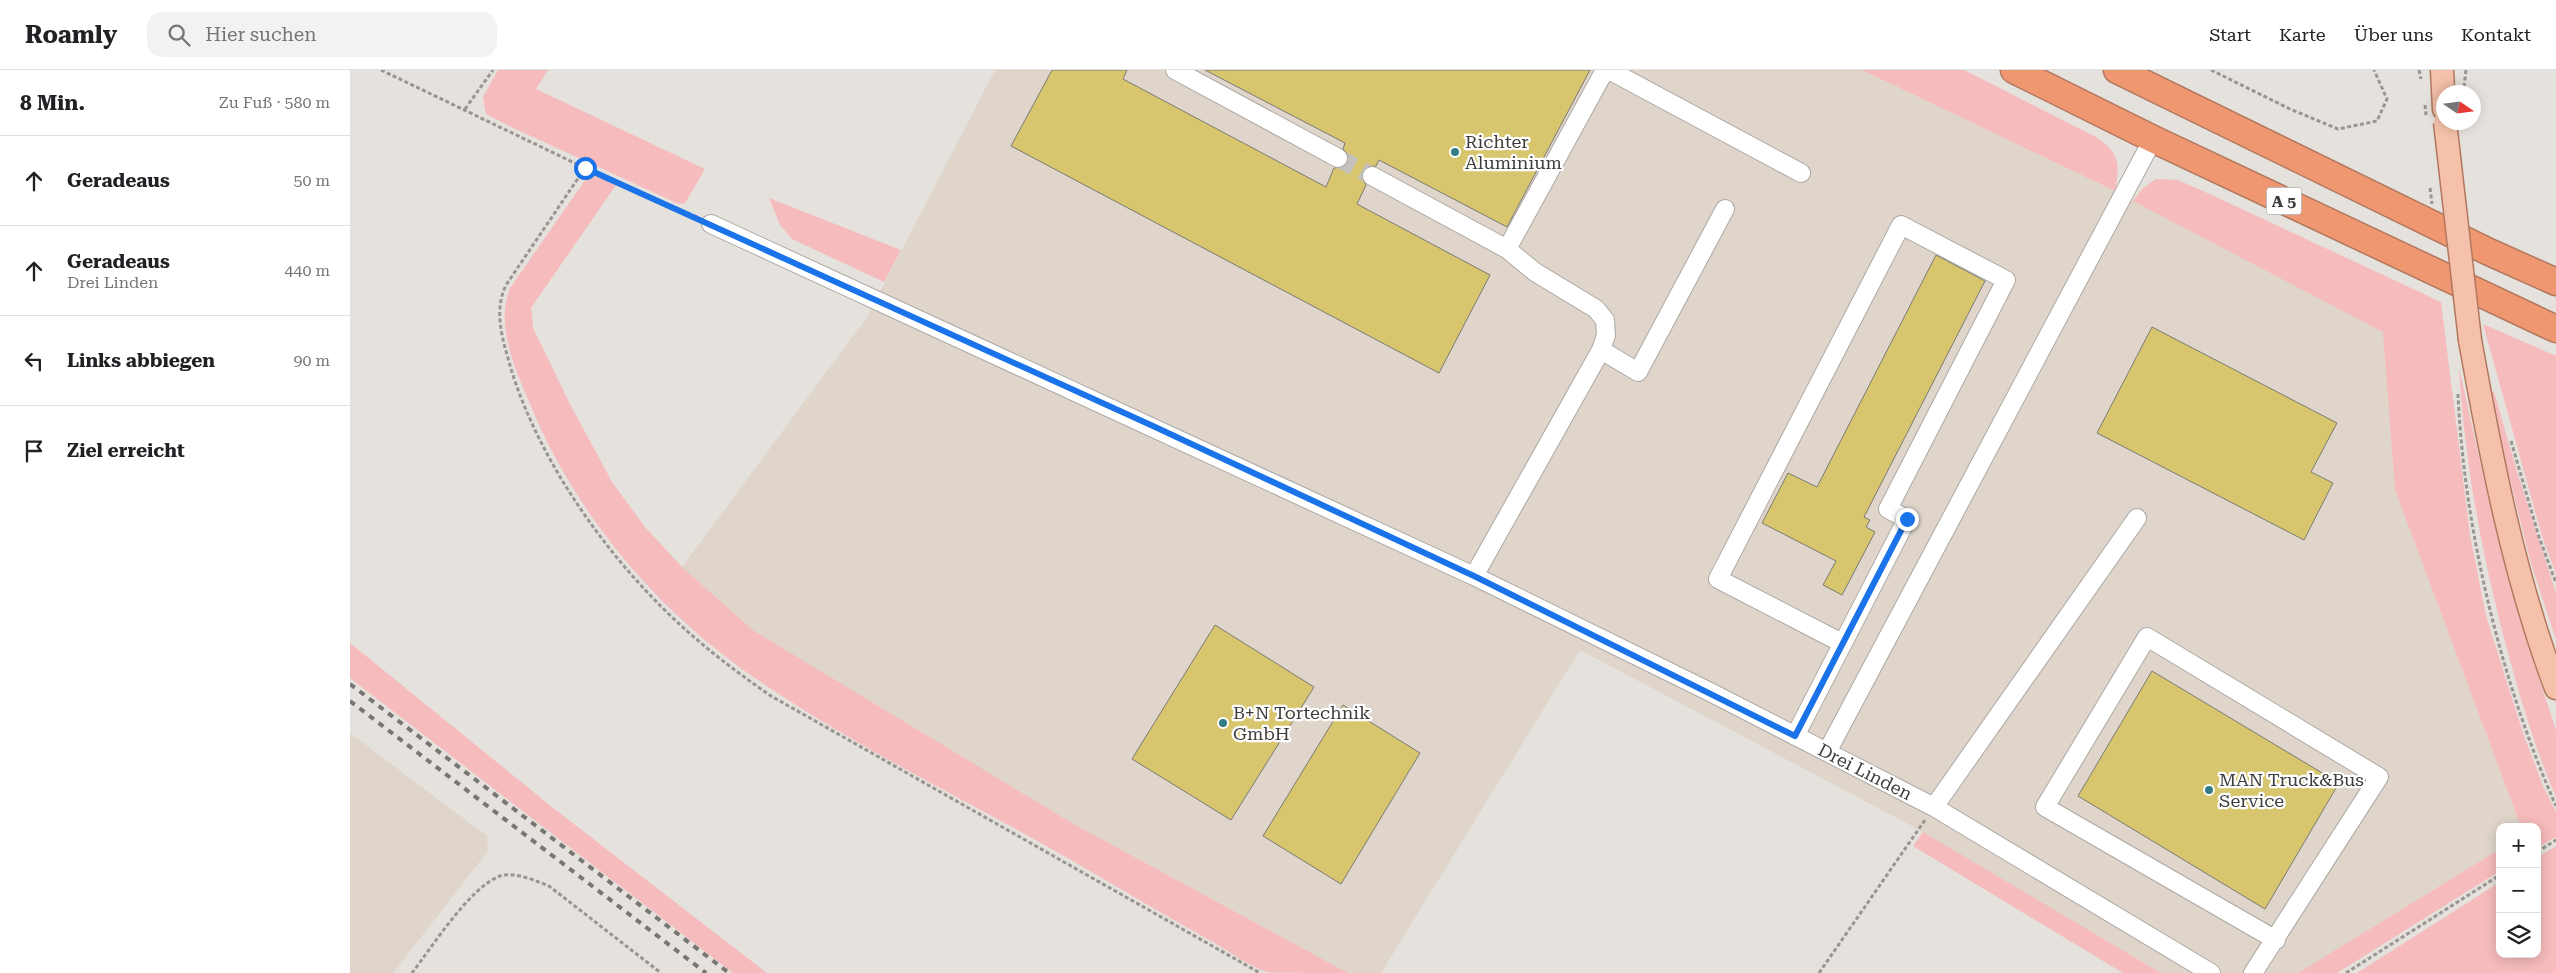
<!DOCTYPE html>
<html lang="de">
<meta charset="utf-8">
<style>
:root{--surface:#fff;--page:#f2f2f2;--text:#202124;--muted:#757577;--line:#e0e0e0}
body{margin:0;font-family:"Roboto Serif",serif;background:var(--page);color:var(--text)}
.controls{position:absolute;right:15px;bottom:15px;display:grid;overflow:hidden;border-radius:10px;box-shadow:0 2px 12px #0003}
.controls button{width:45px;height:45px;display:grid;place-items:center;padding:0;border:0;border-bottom:1px solid var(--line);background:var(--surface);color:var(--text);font:25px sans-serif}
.compass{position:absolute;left:2086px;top:15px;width:45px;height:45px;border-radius:50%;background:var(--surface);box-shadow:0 2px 12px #0003;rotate:103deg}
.stop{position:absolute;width:15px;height:15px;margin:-11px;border:4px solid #1a73e8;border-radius:50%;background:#fff}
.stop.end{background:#1a73e8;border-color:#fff;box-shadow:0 1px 5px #0008}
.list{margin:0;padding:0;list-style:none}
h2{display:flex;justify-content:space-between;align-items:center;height:65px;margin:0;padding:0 20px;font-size:21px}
h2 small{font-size:16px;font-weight:400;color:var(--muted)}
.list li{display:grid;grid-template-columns:32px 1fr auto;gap:15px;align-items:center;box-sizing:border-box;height:90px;padding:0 20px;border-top:1px solid var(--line)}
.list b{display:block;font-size:19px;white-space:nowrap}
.list p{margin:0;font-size:16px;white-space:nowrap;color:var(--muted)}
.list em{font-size:16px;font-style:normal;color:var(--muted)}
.icon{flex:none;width:28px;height:28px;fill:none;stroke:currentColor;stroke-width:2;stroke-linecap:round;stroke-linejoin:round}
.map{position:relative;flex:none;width:2206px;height:903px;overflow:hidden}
header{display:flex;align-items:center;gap:30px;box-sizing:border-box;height:70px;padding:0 25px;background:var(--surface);border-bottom:1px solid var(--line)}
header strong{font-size:24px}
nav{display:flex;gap:28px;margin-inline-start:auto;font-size:18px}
.search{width:350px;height:45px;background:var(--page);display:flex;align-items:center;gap:12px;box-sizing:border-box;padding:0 18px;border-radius:15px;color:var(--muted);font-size:19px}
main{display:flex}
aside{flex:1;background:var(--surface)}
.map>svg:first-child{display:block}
.built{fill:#dfd5cb}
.green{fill:#f6bbbc}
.building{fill:#d8c66e;stroke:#7b7a75}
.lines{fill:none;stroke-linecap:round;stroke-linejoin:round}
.minor-tunnel{stroke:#c4c0bc;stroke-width:18;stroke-dasharray:18 9;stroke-linecap:butt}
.minor-casing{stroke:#aca8a4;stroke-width:20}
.major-casing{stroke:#b1785e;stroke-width:25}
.highway-casing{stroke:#b1785e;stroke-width:29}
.path{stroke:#989592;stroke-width:3;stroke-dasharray:4 2.5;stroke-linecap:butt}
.minor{stroke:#fff;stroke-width:18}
.major{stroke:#f5c1aa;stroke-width:22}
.highway{stroke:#ef9771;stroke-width:26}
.rail{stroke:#787673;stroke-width:4;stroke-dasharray:6 6;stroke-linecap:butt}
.major-bridge-casing{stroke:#b1785e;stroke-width:25;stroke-linecap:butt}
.path-bridge{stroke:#989592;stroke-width:3;stroke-dasharray:4 2.5;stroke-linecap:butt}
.major-bridge{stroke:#f5c1aa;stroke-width:22}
.route{stroke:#1a73e8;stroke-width:6}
.poi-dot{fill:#337c83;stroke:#fff;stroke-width:2}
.labels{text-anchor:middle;stroke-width:4.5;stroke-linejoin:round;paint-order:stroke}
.shield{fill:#fff;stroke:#787776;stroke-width:1}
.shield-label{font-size:16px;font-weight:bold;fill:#3e3d3b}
.poi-label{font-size:18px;fill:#3e3d3b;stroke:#fff;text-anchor:start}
.street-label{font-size:18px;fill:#3e3d3b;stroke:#fff}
</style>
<header>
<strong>Roamly</strong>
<div class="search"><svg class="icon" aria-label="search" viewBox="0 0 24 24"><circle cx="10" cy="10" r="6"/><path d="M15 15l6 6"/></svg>Hier suchen</div>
<nav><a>Start</a><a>Karte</a><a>Über uns</a><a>Kontakt</a></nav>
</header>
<main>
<aside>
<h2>8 Min.<small>Zu Fuß · 580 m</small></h2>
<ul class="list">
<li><svg class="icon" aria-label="ahead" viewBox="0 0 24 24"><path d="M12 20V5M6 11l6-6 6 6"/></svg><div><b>Geradeaus</b></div><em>50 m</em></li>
<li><svg class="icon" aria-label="ahead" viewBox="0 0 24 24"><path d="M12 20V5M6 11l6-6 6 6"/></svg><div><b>Geradeaus</b><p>Drei Linden</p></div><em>440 m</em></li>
<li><svg class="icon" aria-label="left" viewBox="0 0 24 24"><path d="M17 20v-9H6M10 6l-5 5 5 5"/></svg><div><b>Links abbiegen</b></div><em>90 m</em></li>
<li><svg class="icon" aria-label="arrive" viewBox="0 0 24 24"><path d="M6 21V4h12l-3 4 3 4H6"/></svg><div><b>Ziel erreicht</b></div></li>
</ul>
</aside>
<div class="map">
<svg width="2206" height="903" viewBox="0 0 2206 903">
<rect width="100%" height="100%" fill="#e5e1dc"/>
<path class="built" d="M645 0H1512L1765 121 2034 262 2045 420 2171 757H2150V779L1948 903H1811L1562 756 1230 580 1031 903H998L722 753 492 615 404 561 332 497 517 247Z
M0 663 137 766 138 781 43 903H0Z"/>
<path class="green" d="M148 0H198L186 19 355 99 335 133 329 134 159 56 136 44 133 27Z
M1512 0H1614L1748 68C1770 84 1770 95 1765 121Z
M238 106 249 107 266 115 181 238 183 258 221 336 262 412 295 457 332 497 404 561 722 753 998 903C981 903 930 903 917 902 898 896 879 881 861 871 814 845 768 817 721 790 615 729 505 677 405 608 307 541 225 444 180 334 165 298 145 256 160 218Z
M1806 109 1828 110 1866 127 2091 232 2120 465 2136 546 2173 663 2193 716 2206 742V767L2187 778V757H2171L2045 420 2033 262 1783 131 1792 119Z
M419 128 551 180 534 212 442 169 430 155Z
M2133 254 2206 286V504L2192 466Z
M2109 298 2138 427 2178 575 2206 660V727C2188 686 2175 644 2163 601 2135 502 2115 400 2109 298Z
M2138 321 2144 322 2168 405 2206 523V570L2180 490Z
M0 573 207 741 417 903H383L0 608Z
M1573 762 1811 903H1773L1563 776Z
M2206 776V903H2007L2150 812V884H2187V788Z
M2150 779V801L1987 903H1948Z"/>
<path class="building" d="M702 0H777L773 9 976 117 984 98 993 97 998 93 997 83 993 79 995 73 855 0H1240L1157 157 1029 90 1026 96 1017 97 1012 101 1011 107 1016 115 1007 134 1140 205 1089 303 661 76Z
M1586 185 1635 211 1514 447 1520 450 1516 457 1525 462 1492 525 1473 515 1486 491 1412 453 1438 403 1467 417Z
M1802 257 1987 353 1961 402 1983 413 1954 470 1747 363Z
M865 555 964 617 881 750 782 689Z
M1802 601 1989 713 1915 839 1728 726Z
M993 635 1070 683 991 814 913 766Z"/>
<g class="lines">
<path class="minor-tunnel" d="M988 88 1022 106"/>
<defs>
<path id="minor" d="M825 0 988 88
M1259 0 1451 103
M1022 106 1157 179 1185 202 1246 239 1255 250 1256 265 1251 280 1124 506
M361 154 1124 506 1358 621 1584 737 1861 903
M1157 179 1255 0
M1251 280 1288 302 1375 139
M1445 666 1557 449 1538 439 1656 210 1551 155 1368 509 1492 573
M1477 682 1803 69
M1584 737 1787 448
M1903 903 2029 707 1797 567 1695 737 1926 870"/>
<path id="major" d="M2092 0 2094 39
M2120 270C2141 387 2164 507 2206 618"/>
<path id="highway" d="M1664 0 1803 69 2206 259
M1767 0 2139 182 2206 212"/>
</defs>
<use href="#minor" class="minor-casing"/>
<use href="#major" class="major-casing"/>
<use href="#highway" class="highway-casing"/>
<path class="path" d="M31 0 235 98 347 147
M1861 0 1940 39 1988 59 2027 51 2037 29 2024 0
M2069 0 2071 9
M2114 17 2116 0
M115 39 143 0
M235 98 156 215C143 243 153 270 161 299 191 396 262 494 337 561 364 585 392 606 421 626L910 903
M2108 324C2114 460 2151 611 2206 736
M2161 371 2189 467 2206 513
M2187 782 2206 770
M62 903C82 877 120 817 150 806 163 801 187 811 199 816L311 903
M1469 903 1575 750
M1996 903 2150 805"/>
<use href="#minor" class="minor"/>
<use href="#major" class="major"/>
<use href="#highway" class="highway"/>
<path class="rail" d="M0 614 379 903
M0 631 356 903"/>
<defs>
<path id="major-bridge" d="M2095 52 2120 270"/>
</defs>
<use href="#major-bridge" class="major-bridge-casing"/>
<path class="path-bridge" d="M2075 35 2076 45
M2080 118 2082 134"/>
<use href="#major-bridge" class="major-bridge"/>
</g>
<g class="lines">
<path class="route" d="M235 98 803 356 1124 506 1445 666 1557 449"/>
</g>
<g class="poi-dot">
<circle cx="1105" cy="82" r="5"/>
<circle cx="873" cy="653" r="5"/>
<circle cx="1859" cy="720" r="5"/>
</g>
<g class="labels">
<rect class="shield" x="1916.5" y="117.5" width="35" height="27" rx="4"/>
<g class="shield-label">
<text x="1934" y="137">A 5</text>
</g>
<g class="poi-label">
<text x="1115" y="78">Richter<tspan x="1115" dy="21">Aluminium</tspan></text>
<text x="883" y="649">B+N Tortechnik<tspan x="883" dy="21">GmbH</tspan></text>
<text x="1869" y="716">MAN Truck&amp;Bus<tspan x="1869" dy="21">Service</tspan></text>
</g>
<g class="street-label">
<text transform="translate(1515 702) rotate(27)" y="6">Drei Linden</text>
</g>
</g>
</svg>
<div class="controls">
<button>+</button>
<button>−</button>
<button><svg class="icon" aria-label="layers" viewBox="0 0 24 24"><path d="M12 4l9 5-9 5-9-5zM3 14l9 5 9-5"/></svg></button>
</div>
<svg class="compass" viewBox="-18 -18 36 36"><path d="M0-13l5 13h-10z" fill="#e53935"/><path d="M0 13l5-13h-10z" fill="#757577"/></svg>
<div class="stop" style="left:235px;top:98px"></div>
<div class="stop end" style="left:1557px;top:449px"></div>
</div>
</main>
